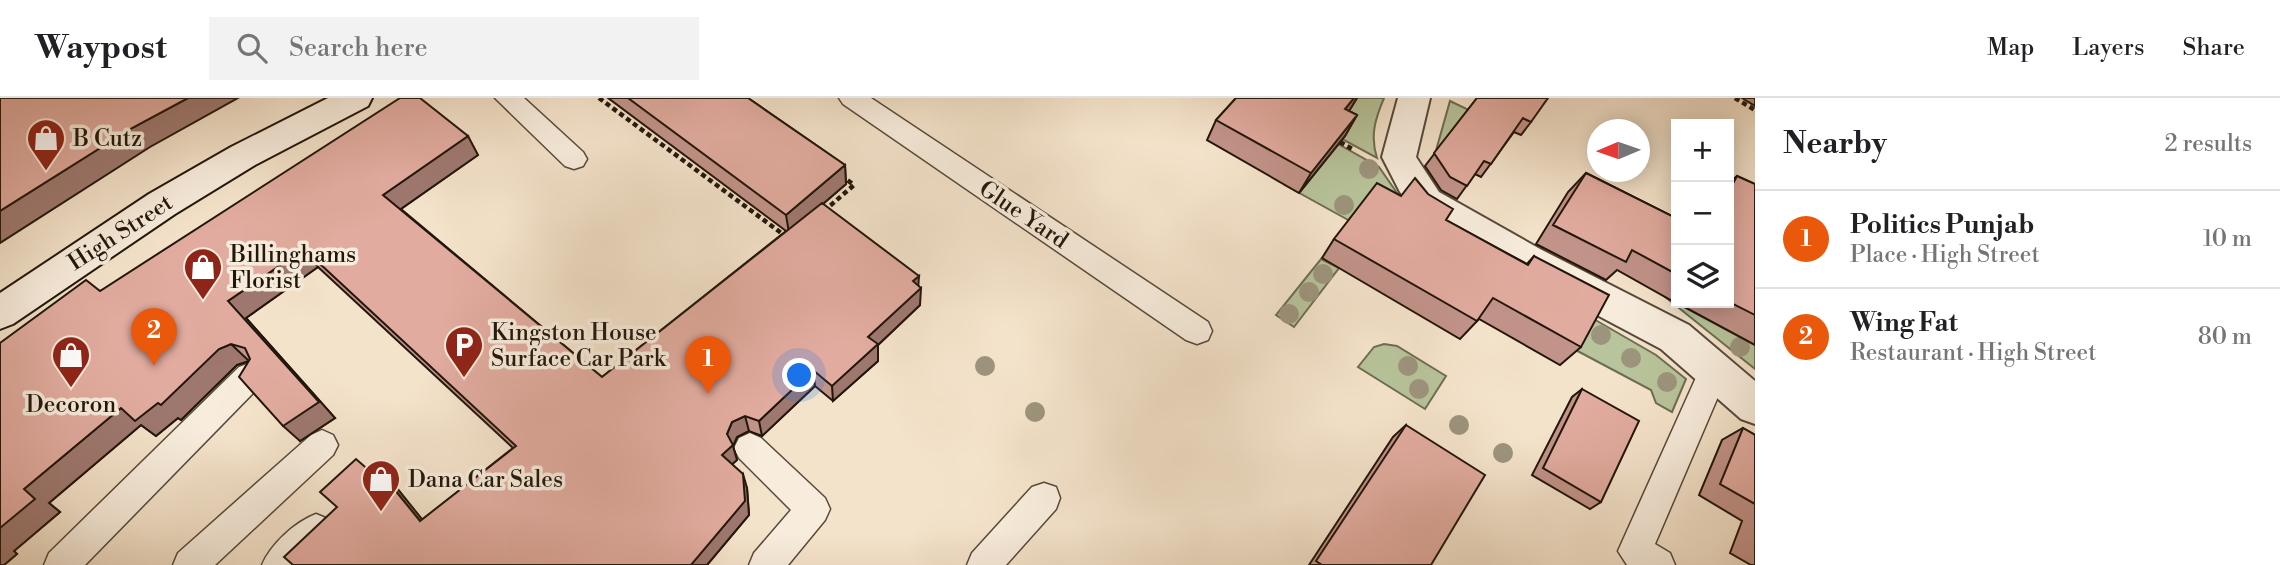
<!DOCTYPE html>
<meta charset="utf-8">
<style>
:root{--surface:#fff;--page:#f2f2f2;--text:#202124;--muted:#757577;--line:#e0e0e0;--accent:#ea580c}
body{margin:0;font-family:"Libre Bodoni",serif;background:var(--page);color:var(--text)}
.controls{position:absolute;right:21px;top:21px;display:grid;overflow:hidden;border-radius:0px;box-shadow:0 4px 18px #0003}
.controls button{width:63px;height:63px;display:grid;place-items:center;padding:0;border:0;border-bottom:2px solid var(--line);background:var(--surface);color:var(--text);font:35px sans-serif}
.compass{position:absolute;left:1587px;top:21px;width:63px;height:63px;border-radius:50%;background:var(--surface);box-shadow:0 4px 18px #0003;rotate:268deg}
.you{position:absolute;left:800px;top:278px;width:24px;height:24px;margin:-18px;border:5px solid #fff;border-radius:50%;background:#1a73e8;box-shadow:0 0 0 10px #1a73e833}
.badge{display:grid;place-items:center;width:46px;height:46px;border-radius:50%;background:var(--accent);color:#fff;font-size:23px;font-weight:700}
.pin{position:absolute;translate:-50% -58px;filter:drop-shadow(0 2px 4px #0008)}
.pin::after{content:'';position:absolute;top:37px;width:24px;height:21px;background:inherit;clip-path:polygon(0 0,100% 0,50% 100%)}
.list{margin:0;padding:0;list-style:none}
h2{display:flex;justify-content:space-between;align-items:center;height:91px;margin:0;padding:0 28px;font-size:30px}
h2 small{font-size:23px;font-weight:400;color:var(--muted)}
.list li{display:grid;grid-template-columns:46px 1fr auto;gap:21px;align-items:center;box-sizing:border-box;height:98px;padding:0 28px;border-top:2px solid var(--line)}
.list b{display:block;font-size:26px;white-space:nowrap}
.list p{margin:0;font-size:23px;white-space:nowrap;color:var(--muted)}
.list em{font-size:23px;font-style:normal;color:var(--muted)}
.icon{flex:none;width:38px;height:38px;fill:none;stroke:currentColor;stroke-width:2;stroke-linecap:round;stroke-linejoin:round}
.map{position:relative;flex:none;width:1755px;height:467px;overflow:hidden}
header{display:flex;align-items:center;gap:42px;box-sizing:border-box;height:98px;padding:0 35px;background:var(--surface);border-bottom:2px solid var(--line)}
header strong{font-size:33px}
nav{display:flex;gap:38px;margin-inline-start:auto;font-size:24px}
.search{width:490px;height:63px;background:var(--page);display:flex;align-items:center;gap:18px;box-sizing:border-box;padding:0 24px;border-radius:0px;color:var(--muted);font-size:26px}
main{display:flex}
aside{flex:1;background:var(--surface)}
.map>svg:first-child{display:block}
.green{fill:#b8c49b;stroke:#6d6d53;stroke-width:2}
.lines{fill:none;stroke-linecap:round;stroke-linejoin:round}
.lane-casing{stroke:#56493b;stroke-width:3}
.street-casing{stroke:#56493b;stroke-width:4}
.secondary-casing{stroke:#22160b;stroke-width:4}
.path{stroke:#22160b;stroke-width:4.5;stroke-dasharray:5 3.5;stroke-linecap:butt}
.lane{fill:#f8eddd;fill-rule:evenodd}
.street{fill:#f8eddd;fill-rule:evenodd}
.secondary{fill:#f8eddd;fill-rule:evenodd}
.tree{fill:#9d947d}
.wall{fill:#c29389;stroke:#22160b;stroke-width:2}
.shaded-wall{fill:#9e786f;stroke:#22160b;stroke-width:2}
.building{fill:#e1ab9f;stroke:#22160b;stroke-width:2}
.labels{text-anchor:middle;stroke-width:7;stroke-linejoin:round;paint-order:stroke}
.poi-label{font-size:23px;fill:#22160b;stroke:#f8eddd;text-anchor:start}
.street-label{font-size:23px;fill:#22160b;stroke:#f8eddd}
</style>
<header>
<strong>Waypost</strong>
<div class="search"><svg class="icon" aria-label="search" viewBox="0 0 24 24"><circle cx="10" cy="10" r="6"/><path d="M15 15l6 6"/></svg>Search here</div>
<nav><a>Map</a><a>Layers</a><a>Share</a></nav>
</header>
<main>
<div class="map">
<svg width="1755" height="467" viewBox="0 0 1755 467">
<rect width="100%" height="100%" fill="#f4e3cb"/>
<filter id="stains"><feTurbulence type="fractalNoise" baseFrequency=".00286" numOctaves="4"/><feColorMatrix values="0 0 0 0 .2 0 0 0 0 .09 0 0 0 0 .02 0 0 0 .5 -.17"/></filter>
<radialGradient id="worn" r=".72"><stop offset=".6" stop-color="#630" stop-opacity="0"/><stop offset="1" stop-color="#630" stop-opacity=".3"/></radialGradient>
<path class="green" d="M1325 0H1384C1375 21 1370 38 1377 60L1342 41 1345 38Z
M1450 3 1469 12 1435 56Z
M1322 44 1338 46 1379 69 1404 105 1350 123 1285 87Z
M1321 161 1339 170 1294 229 1276 217Z
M1659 194 1755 246V271Z
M1566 205 1656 257 1686 281 1672 314 1656 305 1651 292 1570 249Z
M1384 246 1397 248 1446 278 1425 311 1358 269 1374 249Z"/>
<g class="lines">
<defs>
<path id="lane" d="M495 0H524L583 54 587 61 583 68 574 71 565 68Z
M839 0H871L1208 224 1212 233 1208 242 1197 246 1186 242 843 6Z
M1714 260 1725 264 1729 273 1655 446 1670 455 1675 467H1627L1618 453 1703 264Z
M250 265 261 269 265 278 261 287 85 467H44L49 455 239 269Z
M322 332 333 337 338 347 333 357 215 467H173L178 455 311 337Z
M750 335 761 340 825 400 830 411 825 422 788 467H749L754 455 791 412 739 360 734 350 739 340Z
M1044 385 1056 389 1060 400 1056 411 1006 467H967L972 455 1032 389Z
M316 416 328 421 333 432 328 443 303 467H262C271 446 295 424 316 416Z"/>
<path id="street" d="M1398 0H1430L1416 59 1439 94 1540 151 1689 227 1755 283V326L1741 321 1661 251 1514 173 1415 114 1400 94 1382 59Z"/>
<path id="secondary" d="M328 0H372L368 8 255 67 175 116 13 226 0 231V195L149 96 231 49Z"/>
</defs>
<use href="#lane" class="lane-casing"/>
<use href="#street" class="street-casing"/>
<use href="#secondary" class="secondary-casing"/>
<path class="path" d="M599 0 788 140
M1735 0 1755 12
M1340 44 1354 52
M824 113 854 87 843 79"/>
<use href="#lane" class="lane"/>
<use href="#street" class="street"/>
<use href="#secondary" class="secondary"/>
</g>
<g class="tree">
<circle cx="1369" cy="71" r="10"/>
<circle cx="1344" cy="107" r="10"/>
<circle cx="1323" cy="176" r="10"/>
<circle cx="1309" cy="194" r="10"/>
<circle cx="1289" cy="216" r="10"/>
<circle cx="1601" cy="237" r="10"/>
<circle cx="1740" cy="249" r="10"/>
<circle cx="1631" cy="260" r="10"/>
<circle cx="985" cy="268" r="10"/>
<circle cx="1408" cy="268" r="10"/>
<circle cx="1667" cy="284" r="10"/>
<circle cx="1419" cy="291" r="10"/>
<circle cx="1035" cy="314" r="10"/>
<circle cx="1459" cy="327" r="10"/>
<circle cx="1503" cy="355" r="10"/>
</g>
<path class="wall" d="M608 0H748L845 67 846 86 823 106 918 188 920 207 878 247V263L833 303 815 288 762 338 749 333 737 339 733 348 737 362 732 366 747 390 749 417 707 467H293L377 370 392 384 422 422 513 350 318 169 246 220 335 320 300 343 249 263 237 267 181 322 178 320 156 338 141 327 49 405 60 414 14 453 17 456 4 467H0L100 193 478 57 401 111 602 279 786 133Z
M1236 0H1357L1349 13 1357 17 1345 38 1299 95 1207 42 1216 22Z
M1477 0 1531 24 1521 37 1514 34 1481 79 1475 76 1457 101 1441 92 1425 68Z
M1742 0H1755V8Z
M1586 75 1676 120V205L1617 172 1606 182 1536 146 1568 94Z
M1737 78 1755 86V247L1677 205H1729V85Z
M1401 98 1527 166 1534 158 1581 249 1560 267 1479 221 1460 241 1322 160 1334 141Z
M1582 291 1601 404 1590 411 1532 377 1572 299Z
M1406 327 1431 467H1309L1393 339Z
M1743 330 1755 337V467H1751L1730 455 1742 423 1699 397 1722 342Z"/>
<path class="shaded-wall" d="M188 0H238L150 49 0 145V113L132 30Z
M1354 0H1357L1349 13 1345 11Z
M1357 17 1345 38 1299 95 1311 75Z
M468 38 478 57 395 115 383 97Z
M845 67 846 86 789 135 786 117Z
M304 151 318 169 246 220 335 320 300 343 283 328 228 203Z
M919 178 918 192 921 190 920 207 878 247V263L833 303 832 288 868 239 913 183Z
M231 246 249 263 237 267 181 322 178 320 156 338 141 327 49 405 60 414 14 453 17 456 4 467H0V430L24 391 121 310 219 251Z
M813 272 815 288 762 338 759 323Z
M745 318 749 333 737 339 733 348 737 362 727 371 722 357 727 336 732 324Z
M377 370 392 384 434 436 420 423Z
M743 376 747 390 749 417 707 467H691Z"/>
<path class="building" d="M0 0H188L132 30 0 113Z
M400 0H420L468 38 383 97 602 279 822 105 919 178 913 183 921 190 868 239 878 246 832 288 813 272 759 323 745 318 732 324 727 336 733 347 722 357 743 376 745 403 691 467H293L284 459 337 409 320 394 356 361 372 375 377 370 420 423 516 348 304 151 228 203 319 304 283 328 239 279 250 261 245 250 231 246 219 251 161 307 158 305 135 323 121 310 24 391 35 401 0 430V245L86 182 100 193Z
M628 0H748L845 67 786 117Z
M1236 0H1354L1345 11 1357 17 1311 75 1216 22Z
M1477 0H1548L1531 24 1523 20 1491 66 1484 63 1467 88 1450 79 1434 55Z
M1586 75 1676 120V176L1632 152 1626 164 1553 127Z
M1737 78 1755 86V217L1729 204V93Z
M1415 80 1428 96 1453 111 1446 122 1528 167 1534 158 1609 197 1581 249 1493 200 1477 223 1334 141 1377 85 1401 98Z
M1582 291 1639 323 1601 404 1543 370Z
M1406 327 1485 377 1431 467H1322L1316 463Z
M1743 330 1755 337V406L1720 386Z"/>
<defs>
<symbol id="shop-pin" viewBox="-11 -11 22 30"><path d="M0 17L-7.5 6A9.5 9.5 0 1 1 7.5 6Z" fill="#8f2418" stroke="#f8eddd"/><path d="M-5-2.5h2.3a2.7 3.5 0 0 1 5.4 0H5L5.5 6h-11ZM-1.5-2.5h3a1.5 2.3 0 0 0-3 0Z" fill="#fff"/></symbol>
<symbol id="parking-pin" viewBox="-11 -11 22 30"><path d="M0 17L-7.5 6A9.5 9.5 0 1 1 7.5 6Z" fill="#8f2418" stroke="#f8eddd"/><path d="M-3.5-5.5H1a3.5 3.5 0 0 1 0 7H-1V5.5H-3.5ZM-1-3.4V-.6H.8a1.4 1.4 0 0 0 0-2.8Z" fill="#fff"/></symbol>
</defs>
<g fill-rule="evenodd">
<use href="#shop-pin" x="24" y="18" width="44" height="60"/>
<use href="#shop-pin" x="181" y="147" width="44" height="60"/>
<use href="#parking-pin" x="442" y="225" width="44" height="60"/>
<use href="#shop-pin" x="49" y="235" width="44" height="60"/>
<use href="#shop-pin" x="359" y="359" width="44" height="60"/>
</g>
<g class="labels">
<g class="poi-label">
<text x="73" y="48">B Cutz</text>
<text x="230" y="164">Billinghams<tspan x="230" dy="26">Florist</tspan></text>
<text x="491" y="242">Kingston House<tspan x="491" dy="26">Surface Car Park</tspan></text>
<text x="71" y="314" text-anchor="middle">Decoron</text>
<text x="408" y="389">Dana Car Sales</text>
</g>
<g class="street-label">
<text transform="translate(1024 116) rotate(34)" y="8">Glue Yard</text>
<text transform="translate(120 134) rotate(-33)" y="8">High Street</text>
</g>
</g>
<rect width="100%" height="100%" filter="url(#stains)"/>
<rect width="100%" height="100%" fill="url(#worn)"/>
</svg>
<div class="controls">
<button>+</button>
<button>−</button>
<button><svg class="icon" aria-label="layers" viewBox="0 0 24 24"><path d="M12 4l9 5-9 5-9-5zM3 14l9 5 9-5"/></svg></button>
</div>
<svg class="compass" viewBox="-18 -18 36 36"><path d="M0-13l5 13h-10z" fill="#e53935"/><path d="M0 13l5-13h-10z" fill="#757577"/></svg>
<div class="you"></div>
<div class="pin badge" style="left:708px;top:296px">1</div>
<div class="pin badge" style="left:154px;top:268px">2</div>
</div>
<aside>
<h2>Nearby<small>2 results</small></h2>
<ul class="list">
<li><span class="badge">1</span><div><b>Politics Punjab</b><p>Place · High Street</p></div><em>10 m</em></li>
<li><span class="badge">2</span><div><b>Wing Fat</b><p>Restaurant · High Street</p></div><em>80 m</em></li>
</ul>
</aside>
</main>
